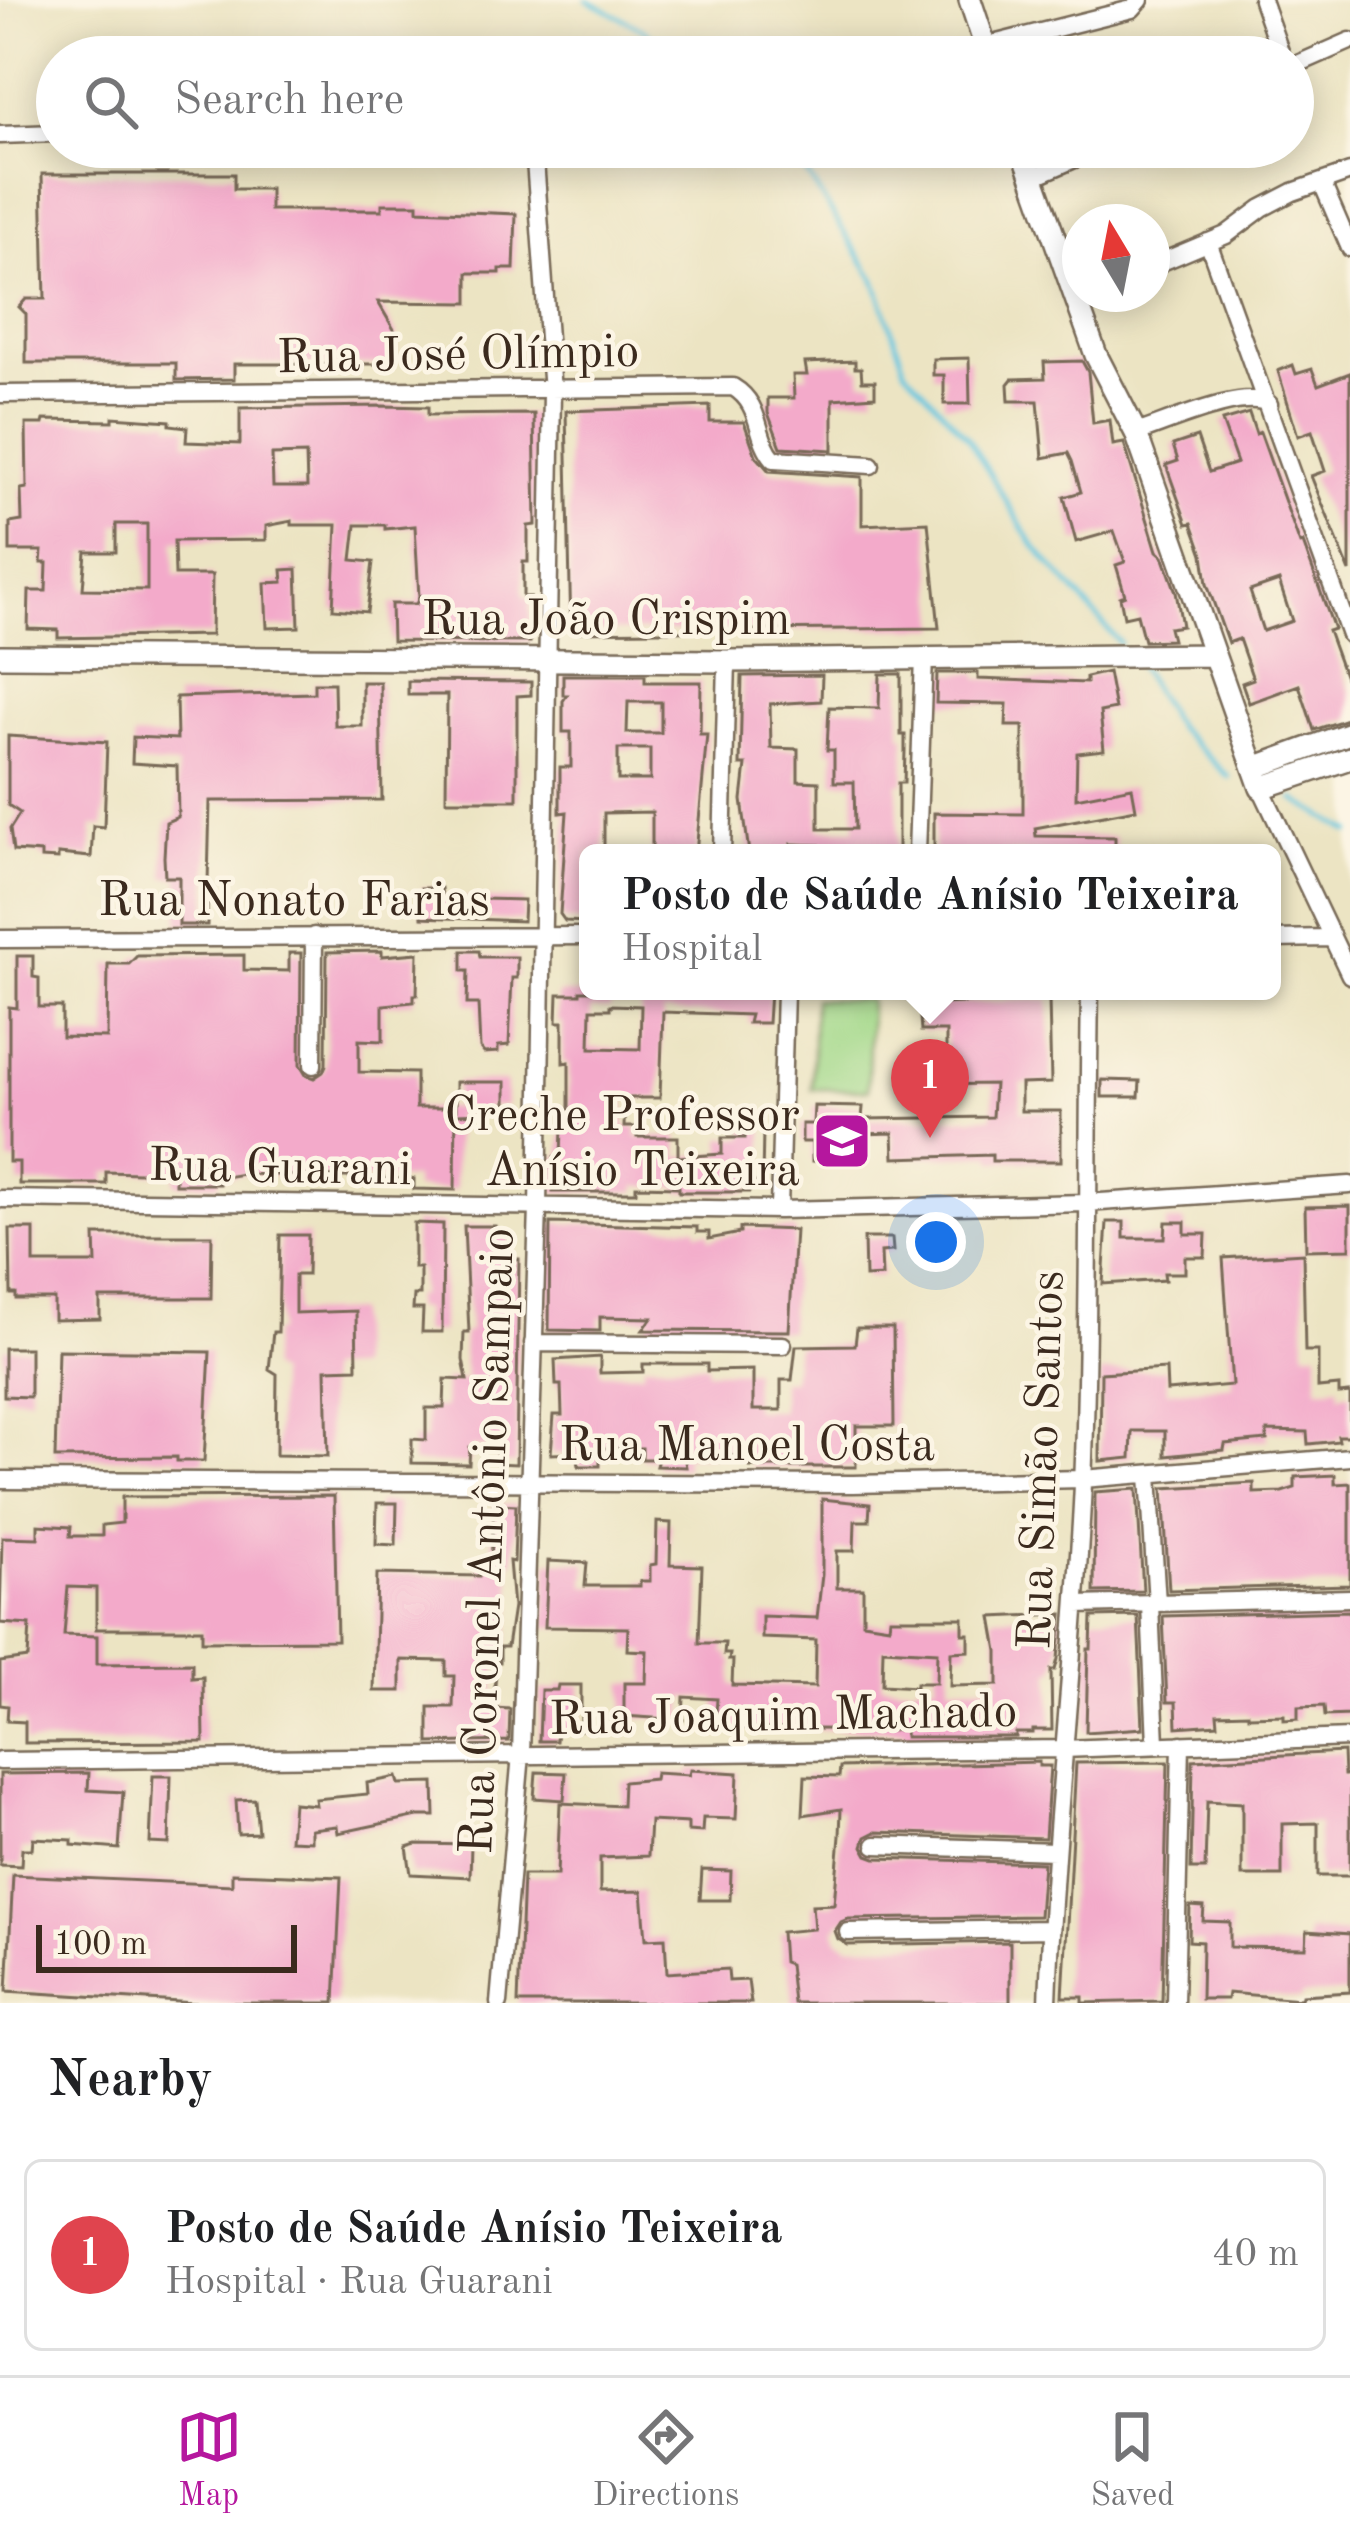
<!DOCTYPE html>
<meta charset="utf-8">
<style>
:root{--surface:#fff;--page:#f6f6f6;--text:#202124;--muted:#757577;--line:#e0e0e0;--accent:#b5179e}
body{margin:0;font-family:"Old Standard TT",serif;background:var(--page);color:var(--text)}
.compass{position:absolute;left:1062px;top:204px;width:108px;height:108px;border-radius:50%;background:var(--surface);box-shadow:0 6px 30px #0003;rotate:350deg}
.scale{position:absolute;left:36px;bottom:30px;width:261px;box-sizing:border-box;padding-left:12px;border:6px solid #3b2a1e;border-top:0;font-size:33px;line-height:42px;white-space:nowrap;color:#3b2a1e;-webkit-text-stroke:9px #fcf5e5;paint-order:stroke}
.you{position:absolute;left:936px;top:1242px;width:42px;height:42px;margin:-30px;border:9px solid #fff;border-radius:50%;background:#1a73e8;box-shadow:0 0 0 18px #1a73e833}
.badge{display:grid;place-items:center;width:78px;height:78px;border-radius:50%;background:var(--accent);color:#fff;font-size:39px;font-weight:700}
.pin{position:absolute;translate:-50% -99px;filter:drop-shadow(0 3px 6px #0008)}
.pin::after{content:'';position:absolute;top:63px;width:42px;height:36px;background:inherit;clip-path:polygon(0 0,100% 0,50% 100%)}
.popup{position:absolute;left:579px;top:844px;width:702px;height:156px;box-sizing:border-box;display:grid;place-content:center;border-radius:18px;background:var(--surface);filter:drop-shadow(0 3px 9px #0005);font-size:39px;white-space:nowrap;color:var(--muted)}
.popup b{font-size:45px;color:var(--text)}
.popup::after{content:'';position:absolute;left:50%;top:100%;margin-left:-24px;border:24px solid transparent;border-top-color:var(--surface)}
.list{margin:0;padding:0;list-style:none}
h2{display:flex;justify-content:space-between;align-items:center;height:156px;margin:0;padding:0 48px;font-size:51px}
h2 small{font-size:39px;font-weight:400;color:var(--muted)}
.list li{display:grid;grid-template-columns:78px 1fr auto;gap:36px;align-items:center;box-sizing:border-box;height:192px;margin:0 24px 24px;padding:0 24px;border:3px solid var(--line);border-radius:18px}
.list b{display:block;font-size:45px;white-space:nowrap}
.list p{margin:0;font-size:39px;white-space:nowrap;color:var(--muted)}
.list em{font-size:39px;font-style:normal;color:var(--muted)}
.icon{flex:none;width:66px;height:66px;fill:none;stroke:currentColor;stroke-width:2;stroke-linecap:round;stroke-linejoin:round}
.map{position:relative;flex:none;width:1350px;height:2003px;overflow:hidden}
.search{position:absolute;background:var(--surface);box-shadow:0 6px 30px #0003;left:36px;right:36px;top:36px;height:132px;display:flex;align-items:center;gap:30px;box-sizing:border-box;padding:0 42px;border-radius:66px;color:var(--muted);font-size:45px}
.sheet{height:372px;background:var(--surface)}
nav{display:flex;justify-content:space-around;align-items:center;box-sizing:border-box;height:168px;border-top:3px solid var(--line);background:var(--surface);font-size:33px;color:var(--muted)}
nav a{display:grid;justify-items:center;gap:6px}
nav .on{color:var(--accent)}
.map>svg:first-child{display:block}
.green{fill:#a2d889;stroke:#6e8154;stroke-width:3}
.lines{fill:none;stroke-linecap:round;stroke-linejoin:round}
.stream{stroke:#62c6e0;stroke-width:4.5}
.building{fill:#f3aaca;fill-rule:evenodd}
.minor-casing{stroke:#796b58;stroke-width:21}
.tertiary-casing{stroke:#796b58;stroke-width:26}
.minor{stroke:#fff;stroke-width:16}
.tertiary{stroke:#fff;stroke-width:21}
.labels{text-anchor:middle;stroke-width:9;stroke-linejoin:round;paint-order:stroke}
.street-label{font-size:48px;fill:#3b2a1e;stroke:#fcf5e5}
.poi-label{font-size:48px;fill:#3b2a1e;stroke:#fcf5e5;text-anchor:end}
</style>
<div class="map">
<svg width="1350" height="2003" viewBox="0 0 1350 2003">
<rect width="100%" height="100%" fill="#fcf5e5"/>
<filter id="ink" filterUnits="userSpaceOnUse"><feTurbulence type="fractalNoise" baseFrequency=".00833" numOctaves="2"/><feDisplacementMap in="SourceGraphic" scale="24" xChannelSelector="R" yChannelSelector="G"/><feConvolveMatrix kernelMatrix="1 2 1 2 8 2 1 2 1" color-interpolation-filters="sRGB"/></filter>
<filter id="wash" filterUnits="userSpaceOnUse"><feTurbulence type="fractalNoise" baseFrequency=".004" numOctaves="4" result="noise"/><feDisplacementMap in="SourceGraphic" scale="48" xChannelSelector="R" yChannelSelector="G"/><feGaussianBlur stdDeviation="2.7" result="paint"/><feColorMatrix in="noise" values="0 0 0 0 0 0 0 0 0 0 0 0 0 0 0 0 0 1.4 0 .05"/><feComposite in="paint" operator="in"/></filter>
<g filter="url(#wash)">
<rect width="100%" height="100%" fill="#ece4c3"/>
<path class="green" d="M814 999 870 1000 868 1090 812 1089Z"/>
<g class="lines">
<path class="stream" d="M587 0 643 29 674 57
M776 147 807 174 875 280 905 369 968 438 1032 543 1120 643
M1139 666 1177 728 1229 777
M1294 799 1350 832"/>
</g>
<g id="blocks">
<path class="building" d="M42 174H234V189H270V210H382V204H418V210L516 214 514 269H500V273H468V303L378 302 396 333V364H234V379L176 380V363H26V314L19 307 26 299H45Z
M969 358 970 404H944V375H933V359Z
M855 361V368H861L862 381H875V396L833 399V450L781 447 768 413V398H794L793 375H807L805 363Z
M1082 361 1088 372 1093 423 1110 420 1113 445 1124 443 1157 551 1163 556 1176 592 1182 626 1169 628 1172 640 1144 641 1137 614 1124 617 1120 597 1125 595 1116 565 1125 562 1114 531 1076 542 1064 497 1081 492 1072 461 1068 453 1043 458 1038 401H1009L1008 384 1012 379 1045 378 1044 362Z
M1293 365 1296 374 1312 369 1318 385 1350 373V572L1311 476 1325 471 1312 431 1298 436 1278 371Z
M382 406 428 407V415L534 414 536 525 528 526V562H523V597H530V642L392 641 391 604H416L419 597 415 526 385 529V525H356L352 560 373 562 367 612 333 609 337 525H292V521L266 526V540L174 541 175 575H212L211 635 58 638V630L28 629 29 591H46L47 563H41L42 551H10V523L22 521 21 489 27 488 26 424H43L44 420 113 421V417L170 421V425L187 427 186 442 240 444V408ZM306 454 307 487H273L272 455ZM116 524H147V590L83 589 86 552H116Z
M710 406V422H744L756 456 769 471 862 477V525L928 522 939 628 571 632 566 411Z
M1249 413 1256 434 1260 432 1300 544 1303 543 1334 629 1328 631 1350 692V718L1314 730 1299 685 1249 703 1242 683 1253 679 1239 639 1228 643 1207 584 1203 554 1192 523 1187 524 1166 465 1178 461 1173 445 1197 437 1209 472 1237 463 1222 421ZM1279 581 1292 621 1263 631 1250 591Z
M297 569 299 627 267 628 265 583 283 582 282 570Z
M1108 672 1115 709 1100 712 1104 750 1077 753 1076 798 1132 787 1136 809 1035 828 1036 836 1115 837V853H934V813L1023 814V726H1006L1007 704 936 703 937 673H978V679L1086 683V677Z
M880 674H901V735H905V751L904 783H898V853H818L819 845 791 844V853H749L742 800 746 765H740L742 676 822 675 821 701 770 704 771 748 798 749V781L819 782V829H855L854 782H834V750H827L829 707 879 708Z
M563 675H645V682H701L700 734H707L696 853H652V812L604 813V853H588V922L565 921 560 914 567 812 560 813V767H571V732H563V701L567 695H563ZM628 702H661V733H627ZM618 749H650V780H618Z
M408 681 531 682V695L517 696V800H446L447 695H408Z
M362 682H380L382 800 210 801 207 925H179V877H165L164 857 166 822 178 817 177 766 132 763 133 737 177 739 176 697 314 693V683H334L335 726H362Z
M8 736 107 742 104 827 93 826 91 857 58 854V859L41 858V853L13 851 10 829 20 813 8 805Z
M421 888H441L442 898 524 900 523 921 422 917Z
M382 951V956L418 953 417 995H414V1002L383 1005V1041L359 1040V1072L416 1073V1108H456L455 1190 414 1189V1179L243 1174 219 1178V1184H175V1174L106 1172V1184H19V1162H9V1007L17 1008V956H33V977L39 978V1007H62V1037L107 1038 108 964H129L137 956 244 955V970L289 971V953H301L300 1065 306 1075 314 1078 323 1072 326 1065 327 952Z
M462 951H479L480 957H517V978H512L509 1045 498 1046V1052L484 1053 480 1048 478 1004H467L468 971H462Z
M580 991H770L768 1023H748L750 1015 663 1012 660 1098H625L624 1127H637V1137H678V1157L722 1154V1138H745V1129H763L762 1182H749V1192H679V1187L636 1186V1192H553L554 1157H561L562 1127H569V1062L563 1063V1022H557L558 994H580ZM610 1005 641 1006 640 1049 590 1048 591 1009H610Z
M1049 999 1051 1083 1021 1084V1111H1061V1161H992V1155L894 1158 893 1133 862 1134 861 1162 812 1161V1142H802V1124H813L814 1106 863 1107 862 1119 992 1117 994 1084 923 1085 922 1058 946 1057V1031H921L919 1005Z
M1102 1080 1140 1081 1139 1097H1102Z
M456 1082H506V1106H486V1113L456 1114Z
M1350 1206V1249L1306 1250 1305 1207Z
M1107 1222H1124V1238H1165L1166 1222H1185V1234H1206L1205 1257H1185V1273H1164L1165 1280 1103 1284Z
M414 1223 443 1224 442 1332H422L423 1309H413L414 1295H420V1268H414Z
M550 1223 697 1227V1232H709V1239L740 1233V1228L795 1230 789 1331 643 1330 652 1318 600 1317V1331L549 1330Z
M464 1226H495V1233H509L508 1259H519L516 1464 496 1463V1448L470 1447 469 1464 412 1463V1439L426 1440V1408H444L445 1379 467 1380 463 1360 464 1332H469Z
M10 1229H34V1263H96L95 1235H212L211 1298H100V1319L54 1320V1299H16V1294H11Z
M280 1235H308L307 1275H295V1313L356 1311 357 1368 326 1369 328 1456 276 1455 277 1374 269 1369 273 1332H278Z
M864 1238H892L893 1251 881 1252 882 1276 865 1277Z
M1303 1253 1305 1351H1318V1388L1339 1386V1394L1350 1393V1436H1338L1339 1441 1308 1444 1307 1432 1267 1431V1440L1225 1444 1224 1450 1165 1456V1431H1132L1131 1458 1100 1461 1101 1373 1166 1369 1167 1391 1232 1385 1223 1258Z
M857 1328H893L894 1426H856V1467H750L753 1457 728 1455 684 1456 686 1467 656 1466 658 1459H642V1448H600V1466H579L577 1453 551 1454 554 1415H562L561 1385H556L555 1360 600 1357V1373L643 1372V1364H707V1371L753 1370V1410H781V1380H792L796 1346 855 1345Z
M4 1348H30V1397L4 1396Z
M58 1350 210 1352 204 1461H177V1457L55 1458Z
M1335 1475V1484L1350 1483V1585L1169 1590 1163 1488 1254 1483V1493L1282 1492 1295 1488V1477Z
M1137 1489 1143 1591 1094 1592 1095 1492Z
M334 1496 337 1640 202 1641V1629H96V1588L68 1587 64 1635 97 1636V1664L192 1663V1678L203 1677 204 1742 25 1743V1722L7 1721 8 1706 0 1705V1662L28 1658 30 1625 0 1623 2 1537 38 1538V1525L71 1527 70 1536H102V1525L122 1523V1497Z
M822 1499 870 1504 869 1521H855L854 1551H837V1588H863V1622L889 1626 890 1618H963V1634H969V1651L951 1652 950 1686 998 1685V1651L992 1617 1062 1614 1058 1659 1055 1670H1051L1052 1730H1033V1733H1016V1737H905V1730L715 1728 717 1699 684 1697 683 1720 624 1716V1683H646L647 1651 627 1650 628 1628 545 1627 548 1561 587 1563 585 1586H640V1581H650V1565L656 1564 657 1522 671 1523 670 1565 702 1566 699 1643H725L724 1654H730L729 1660H733L732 1685 815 1687 816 1640 762 1638V1616L817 1618 822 1575ZM883 1649 937 1652 936 1683H916V1687L882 1685Z
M377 1503H397L396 1545 376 1544Z
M494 1504 516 1505 514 1562 509 1561 513 1607 507 1647H500V1662H497L493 1708 510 1709 509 1741 429 1743V1707H453L454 1676H446V1661L401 1660V1691H374L377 1574 479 1576V1562L491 1563Z
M1350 1611V1715L1325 1716 1324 1706 1298 1707V1719L1284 1720V1715L1248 1716V1713L1217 1714 1218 1724 1177 1727 1176 1702H1167L1163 1616Z
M1138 1616 1143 1728 1086 1732 1088 1649H1091L1092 1617Z
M558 1685H581V1730H557L556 1741H539L541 1690H557Z
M1343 1752 1344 1775H1350V1876H1318V1823L1282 1824V1876H1242V1803L1207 1801 1205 1869H1191L1193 1760Z
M1039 1762V1766H1050L1045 1838 876 1832 866 1837 863 1846 868 1855 876 1858 1043 1863 1039 1916 848 1919 841 1922 835 1931 838 1939 848 1945 1010 1942V2003H793L789 1964 783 1962 781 1932 814 1929 812 1905 834 1904 840 1836 841 1809 803 1815 805 1776 839 1777 840 1767Z
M1168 1762 1162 2001 1083 2003V1997H1063L1076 1763Z
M690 1770 738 1773 736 1819 703 1818 702 1832 688 1831V1823L650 1821 648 1856 600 1858V1892L642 1891 646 1939 665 1938 667 1973 728 1969 729 1981 748 1980 751 2003H518L523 1875H557L560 1803 622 1806 623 1782 654 1779 655 1773 689 1775Z
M536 1772 566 1773 564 1800 534 1798Z
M89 1773 88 1790 123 1792 119 1849 72 1845V1840L33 1838 32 1849H22L21 1866 0 1865V1774Z
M153 1776H171L169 1844 150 1843Z
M397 1777 399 1784 434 1783 435 1816H418L338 1833 337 1826 311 1829V1841L290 1840 293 1803 316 1805 315 1799 368 1794 367 1783Z
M255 1799 258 1833 238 1834 236 1800Z
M417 1844 471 1845 470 1877 411 1874 407 1847Z
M702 1870 731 1871 730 1900H700Z
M232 1873 341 1877 335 2003H195L7 1991 13 1875 232 1885Z
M1190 1906 1204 1907 1203 1921 1230 1922V1947L1306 1948 1307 1931 1350 1934V1992L1302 1995 1301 1999 1228 1993 1227 1999H1201L1202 1942 1189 1941Z"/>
</g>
</g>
<g filter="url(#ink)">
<use href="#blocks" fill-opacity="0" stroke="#796b58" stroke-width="3"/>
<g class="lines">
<defs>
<path id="minor" d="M1262 0 1282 57
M985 46 1132 9 1140 0
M1293 66 1350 41
M0 135 57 133
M1033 177 1102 147
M1322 183 1350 248
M1208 242 1350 635
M1152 266 1226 235 1262 208 1293 192 1350 172
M0 394 733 387C763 405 754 436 774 459L871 465
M1136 433C1165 424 1244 388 1269 404
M1261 788 1350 975
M722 853 727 661
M917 853 924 657
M0 939 588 936
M1272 939 1329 938
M313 1065 314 936
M0 1199 779 1210 1086 1203 1350 1185
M779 1210 785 991
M533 1343 783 1345
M1149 1475 1157 1603
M0 1480 853 1484 1083 1479 1350 1457
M1150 1604 1156 1744
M1077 1605 1350 1598
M0 1761 1063 1749 1350 1738
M876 1845 1055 1851
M848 1932 1051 1929
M499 2003 521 1754 538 1207 552 392 534 147
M1048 2003C1054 1829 1075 1657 1083 1484 1090 1320 1087 1155 1090 991
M1175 2003 1181 1744"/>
<path id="tertiary" d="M970 0 989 57
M1022 147 1096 355 1136 433 1261 788 1350 758
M0 656 727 661 1212 655
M1254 768 1350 733"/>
</defs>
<use href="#minor" class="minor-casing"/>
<use href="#tertiary" class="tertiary-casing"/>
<use href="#minor" class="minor"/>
<use href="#tertiary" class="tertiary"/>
</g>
</g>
<defs>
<symbol id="school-square" viewBox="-11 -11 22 22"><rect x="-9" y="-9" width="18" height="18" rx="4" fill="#b5179e" stroke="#fcf5e5"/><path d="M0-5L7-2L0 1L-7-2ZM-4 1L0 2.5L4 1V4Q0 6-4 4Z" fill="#fff"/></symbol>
</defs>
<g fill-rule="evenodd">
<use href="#school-square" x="809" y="1108" width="66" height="66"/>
</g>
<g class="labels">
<g class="street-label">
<text transform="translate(458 352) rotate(-1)" y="17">Rua José Olímpio</text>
<text x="606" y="634">Rua João Crispim</text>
<text x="294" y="915">Rua Nonato Farias</text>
<text transform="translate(280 1165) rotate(1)" y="17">Rua Guarani</text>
<text x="747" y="1460">Rua Manoel Costa</text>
<text transform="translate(1039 1460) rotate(-88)" y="17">Rua Simão Santos</text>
<text transform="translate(485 1541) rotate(-88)" y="17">Rua Coronel Antônio Sampaio</text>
<text transform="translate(783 1713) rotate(-1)" y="17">Rua Joaquim Machado</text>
</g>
<g class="poi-label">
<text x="800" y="1130">Creche Professor<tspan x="800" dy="55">Anísio Teixeira</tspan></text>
</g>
</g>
</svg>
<svg class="compass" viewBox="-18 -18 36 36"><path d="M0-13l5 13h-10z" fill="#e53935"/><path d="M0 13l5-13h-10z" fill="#757577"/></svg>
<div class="scale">100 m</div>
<div class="you"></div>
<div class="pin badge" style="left:930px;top:1138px;background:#e0444e">1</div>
<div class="popup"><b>Posto de Saúde Anísio Teixeira</b>Hospital</div>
<div class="search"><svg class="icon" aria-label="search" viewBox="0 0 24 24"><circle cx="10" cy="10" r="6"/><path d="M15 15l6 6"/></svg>Search here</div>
</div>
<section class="sheet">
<h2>Nearby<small></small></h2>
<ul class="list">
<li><span class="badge" style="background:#e0444e">1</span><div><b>Posto de Saúde Anísio Teixeira</b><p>Hospital · Rua Guarani</p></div><em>40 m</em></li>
</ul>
</section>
<nav>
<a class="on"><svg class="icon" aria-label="map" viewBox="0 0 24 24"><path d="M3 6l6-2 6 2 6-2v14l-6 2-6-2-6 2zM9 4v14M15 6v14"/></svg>Map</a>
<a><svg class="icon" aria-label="directions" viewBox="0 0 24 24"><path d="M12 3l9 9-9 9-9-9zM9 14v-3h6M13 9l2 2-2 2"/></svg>Directions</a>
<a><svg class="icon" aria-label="saved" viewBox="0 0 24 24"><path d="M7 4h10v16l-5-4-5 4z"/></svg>Saved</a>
</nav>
